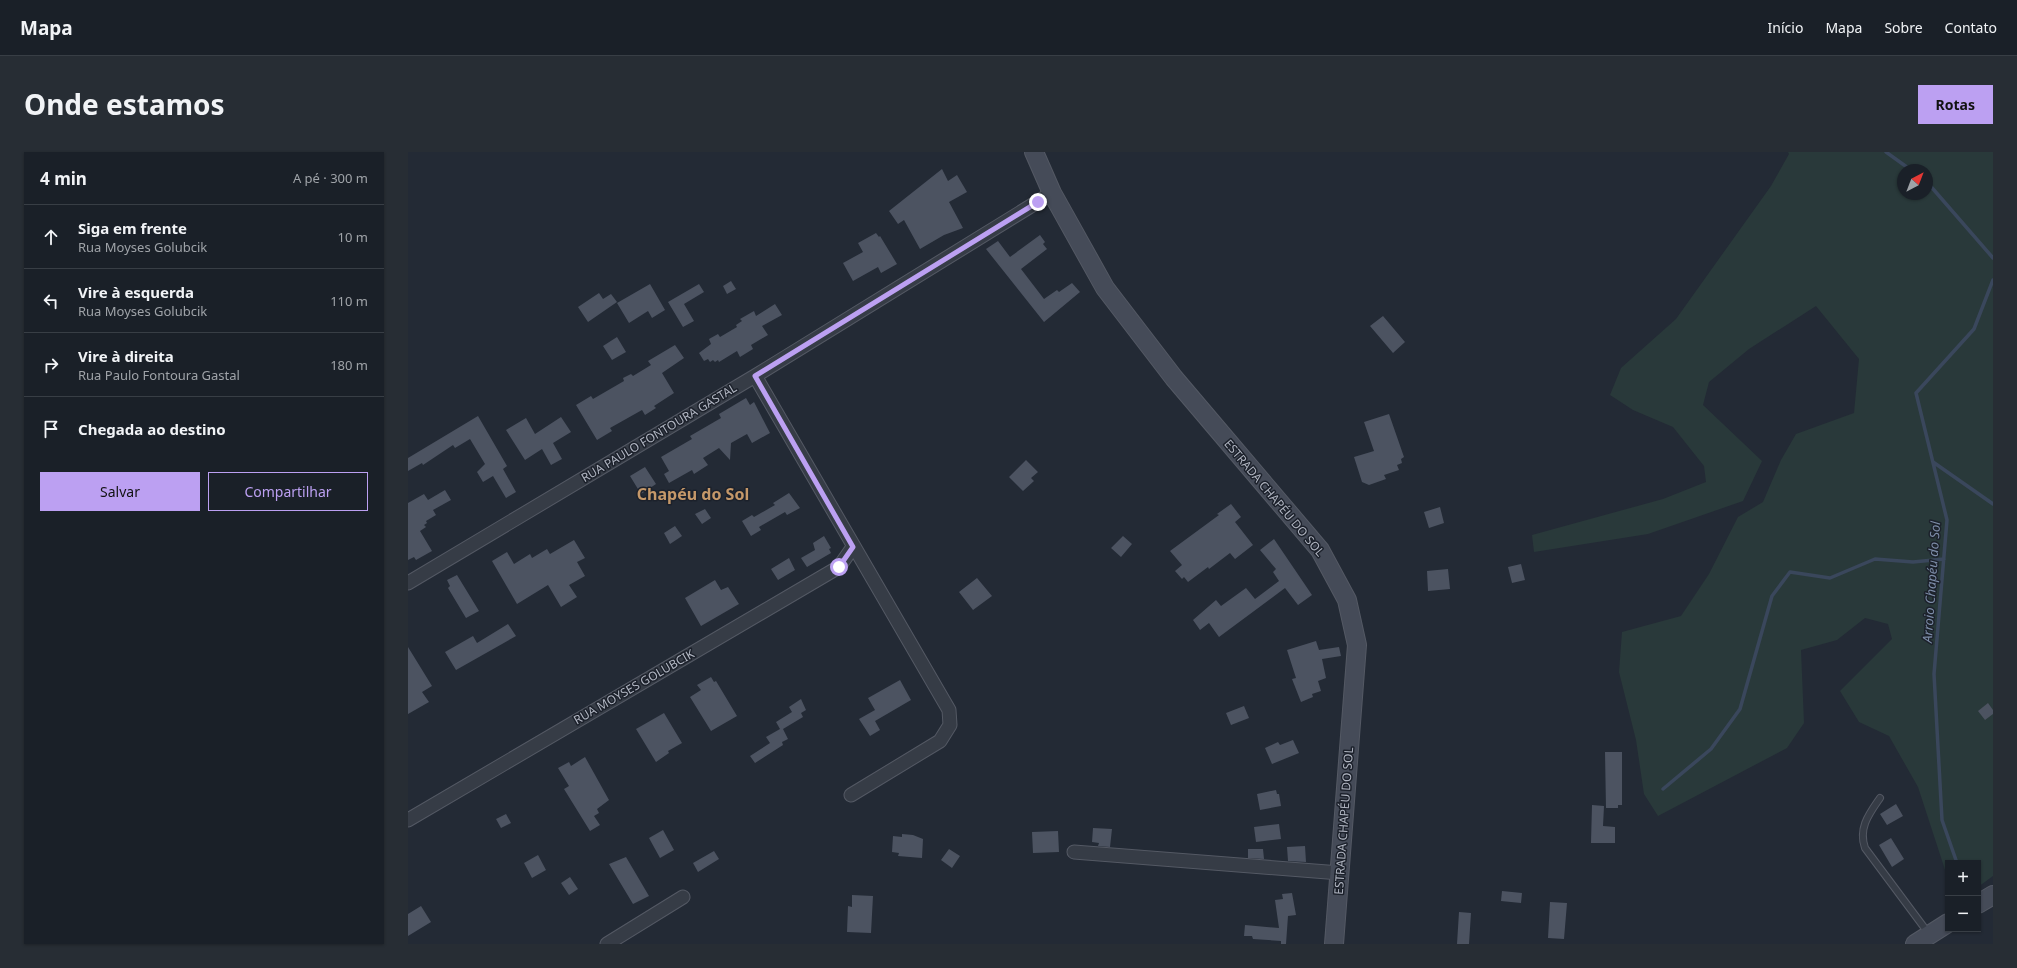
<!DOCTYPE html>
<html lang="pt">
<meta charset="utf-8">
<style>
:root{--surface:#1a2028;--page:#272d34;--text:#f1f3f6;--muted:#9fa3a8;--line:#383e45;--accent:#bca0f2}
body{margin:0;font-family:"Noto Sans",sans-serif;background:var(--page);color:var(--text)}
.controls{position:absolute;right:12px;bottom:12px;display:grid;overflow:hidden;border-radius:0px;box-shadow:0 1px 3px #0004}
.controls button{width:36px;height:36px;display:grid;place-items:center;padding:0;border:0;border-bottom:1px solid var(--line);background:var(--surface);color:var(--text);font:20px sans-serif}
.compass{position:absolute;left:1489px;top:12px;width:36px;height:36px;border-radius:50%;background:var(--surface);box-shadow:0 1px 3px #0004;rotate:42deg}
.stop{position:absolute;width:12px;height:12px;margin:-9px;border:3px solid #bca0f2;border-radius:50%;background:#fff}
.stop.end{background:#bca0f2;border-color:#fff;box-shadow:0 1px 4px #0008}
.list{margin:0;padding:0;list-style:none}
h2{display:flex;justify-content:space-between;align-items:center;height:52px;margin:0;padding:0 16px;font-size:17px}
h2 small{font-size:13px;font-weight:400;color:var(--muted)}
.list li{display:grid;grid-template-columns:26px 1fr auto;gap:12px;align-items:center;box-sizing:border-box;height:64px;padding:0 16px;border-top:1px solid var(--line)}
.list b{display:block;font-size:15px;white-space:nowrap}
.list p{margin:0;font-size:13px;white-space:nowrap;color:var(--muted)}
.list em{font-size:13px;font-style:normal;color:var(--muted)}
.actions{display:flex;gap:8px;padding:12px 16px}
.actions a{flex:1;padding:9px 0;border:1px solid var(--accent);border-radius:0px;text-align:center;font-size:14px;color:var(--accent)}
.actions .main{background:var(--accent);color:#111}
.icon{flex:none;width:22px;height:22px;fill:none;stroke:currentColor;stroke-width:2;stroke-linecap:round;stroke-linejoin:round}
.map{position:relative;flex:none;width:1585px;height:792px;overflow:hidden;border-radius:0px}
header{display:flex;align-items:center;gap:24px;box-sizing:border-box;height:56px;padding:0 20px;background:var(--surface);border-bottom:1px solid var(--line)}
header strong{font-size:19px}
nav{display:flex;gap:22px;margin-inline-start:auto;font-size:14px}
.intro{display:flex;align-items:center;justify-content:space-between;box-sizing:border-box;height:96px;padding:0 24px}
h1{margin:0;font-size:28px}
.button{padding:10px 18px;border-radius:0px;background:var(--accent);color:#111;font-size:14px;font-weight:700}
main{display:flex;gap:24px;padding:0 24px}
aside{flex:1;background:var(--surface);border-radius:0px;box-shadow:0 1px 3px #0004}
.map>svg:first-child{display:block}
.green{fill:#29393a;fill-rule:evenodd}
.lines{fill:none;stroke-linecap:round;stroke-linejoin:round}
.stream{stroke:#3a475c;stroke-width:3.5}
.building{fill:#4c5361}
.service-casing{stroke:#545964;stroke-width:8}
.minor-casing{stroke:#545964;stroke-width:15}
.secondary-casing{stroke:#545964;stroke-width:20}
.service{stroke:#363c46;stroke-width:6}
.minor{stroke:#363c46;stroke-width:13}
.secondary{stroke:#454b58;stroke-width:18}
.route{stroke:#bca0f2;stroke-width:5}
.labels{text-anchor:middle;stroke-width:3;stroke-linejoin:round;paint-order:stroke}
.street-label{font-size:12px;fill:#b1b6c2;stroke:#1c212b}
.water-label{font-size:13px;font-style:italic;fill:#7c8ca7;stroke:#1c212b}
.district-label{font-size:16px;font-weight:bold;fill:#c59869;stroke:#1c212b}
</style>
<header>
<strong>Mapa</strong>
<nav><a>Início</a><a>Mapa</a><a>Sobre</a><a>Contato</a></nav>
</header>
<div class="intro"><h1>Onde estamos</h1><a class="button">Rotas</a></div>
<main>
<aside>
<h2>4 min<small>A pé · 300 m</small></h2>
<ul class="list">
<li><svg class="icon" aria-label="ahead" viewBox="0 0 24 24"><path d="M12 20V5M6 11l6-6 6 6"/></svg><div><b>Siga em frente</b><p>Rua Moyses Golubcik</p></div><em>10 m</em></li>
<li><svg class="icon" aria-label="left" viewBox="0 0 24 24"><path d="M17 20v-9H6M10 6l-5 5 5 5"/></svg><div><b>Vire à esquerda</b><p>Rua Moyses Golubcik</p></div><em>110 m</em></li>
<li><svg class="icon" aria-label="right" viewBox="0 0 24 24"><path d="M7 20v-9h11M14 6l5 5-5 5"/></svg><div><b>Vire à direita</b><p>Rua Paulo Fontoura Gastal</p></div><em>180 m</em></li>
<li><svg class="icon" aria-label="arrive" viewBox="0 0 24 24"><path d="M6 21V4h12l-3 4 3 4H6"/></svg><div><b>Chegada ao destino</b></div></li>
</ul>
<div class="actions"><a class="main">Salvar</a><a>Compartilhar</a></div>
</aside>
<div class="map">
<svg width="1585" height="792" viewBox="0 0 1585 792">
<rect width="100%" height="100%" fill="#232a35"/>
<path class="green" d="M1380 0H1585V724L1570 735V711H1540V727L1510 635 1481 584 1451 570 1432 539 1484 487 1480 472 1457 466 1429 488 1393 498 1396 571 1379 596 1250 664 1236 642 1228 588 1211 520 1214 480 1273 464 1301 422 1330 365 1355 350 1373 308 1388 282 1446 261 1451 207 1408 154 1341 197 1301 230 1295 253 1354 309 1335 349 1240 382 1126 400 1124 383 1255 347 1298 330 1296 314 1265 275 1225 258 1202 243 1213 216 1268 167 1363 34 1381 2ZM1495 18H1519V42H1495Z"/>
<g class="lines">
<path class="stream" d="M1478 0 1503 18
M1519 30 1585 106
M1525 310 1585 352
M1255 637 1303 597 1332 557 1364 444 1382 420 1422 426 1467 407 1505 410 1536 407
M1549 711 1534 668 1526 522 1539 368 1508 241 1566 177 1585 128"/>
</g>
<path class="building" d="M534 17 540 29 549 23 559 40 541 50 555 76 536 83 512 97 496 68 490 72 481 59Z
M468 81 471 85 472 84 489 112 473 121 470 115 445 129 435 111 455 100 450 91Z
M632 83 637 90 635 92 639 97 613 117 636 147 649 138 651 140 664 131 672 140 636 170 578 97 590 89 602 105Z
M323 129 328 137 319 142 315 134Z
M242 132 257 158 244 166 240 159 221 171 209 151Z
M291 132 296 140 276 152 286 169 275 175 260 150Z
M191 141 195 147 203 142 209 150 180 170 170 155Z
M367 152 374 163 354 174 360 183 343 193 345 197 332 205 329 199 311 210 310 208 307 210 305 208 302 210 300 207 296 209 291 201 303 192 301 187 310 182 312 185 329 175 328 173 334 169 332 167 346 159 348 164Z
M975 164 997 190 985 201 962 174Z
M209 185 218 200 204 208 195 194Z
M267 193 276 206 254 221 266 241 246 254 248 256 237 263 234 258 202 276 204 279 189 288 168 253 183 244 185 247 216 229 215 226 223 222 225 224 243 213 240 209Z
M338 246 342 253 346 250 362 281 344 291 339 282 323 291 322 308 311 296 295 306 300 313 286 322 284 318 261 331 256 322 261 319 253 305 284 287 282 284 313 266 311 262Z
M981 262 996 305 993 307 994 311 989 313 991 318 976 323 978 327 961 333 954 330 946 305 966 299 956 270Z
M70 264 99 314 95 317 108 340 98 346 85 324 75 330 69 320 77 312 62 287 47 296 45 293 15 313 14 311 0 319V306Z
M153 265 163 280 145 291 154 307 143 313 134 297 117 308 98 278 118 266 127 282Z
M618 308 630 320 623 326 626 329 615 339 601 325Z
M237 315 248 332 233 342 222 324Z
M37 338 43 348 25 358 28 363 18 369 19 371 16 373 18 375 12 379 24 399 8 408 6 405 0 408V351L16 342 20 348Z
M381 341 392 356 379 363 377 360 351 375 353 378 343 384 334 369 344 363 346 365 367 353 365 351Z
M823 352 833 365 827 370 845 393 827 407 822 401 801 417 800 415 780 430 776 425 774 427 767 419 774 413 762 399 811 363 809 362Z
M1032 355 1036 371 1021 376 1016 360Z
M297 357 303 366 294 372 287 362Z
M267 374 274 384 262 392 256 381Z
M416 384 423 396 421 397 423 401 399 415 393 406 407 398 405 391Z
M715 384 724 392 713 405 703 396Z
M866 387 904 443 890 453 877 436 811 485 801 471 792 478 785 468 808 448 813 454 838 436 847 447 871 429 865 420 868 417 852 398Z
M166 388 177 406 169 410 177 424 161 433 169 445 153 455 140 433 109 452 84 409 99 400 106 412 122 402 124 406 139 397 142 402Z
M381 406 387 418 370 428 363 417Z
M1113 412 1117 428 1104 431 1100 415Z
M1040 417 1042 437 1020 439 1019 419Z
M49 423 71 459 58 466 40 436 42 434 39 428Z
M569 426 584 444 565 458 551 440Z
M307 428 313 438 320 435 331 452 293 474 277 446Z
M100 472 108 484 48 518 37 500 65 484 69 491Z
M908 489 911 498 931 495 933 504 914 507 918 526 910 529 913 539 904 542 905 545 893 550 884 527 888 526 879 498Z
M0 495 24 534 14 540 21 550 0 562Z
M303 525 306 530 308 529 329 564 303 579 282 545 293 538 289 533Z
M492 528 503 548 467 569 472 578 462 584 451 567 467 558 460 546Z
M393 547 398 558 393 561 395 565 375 577 380 587 374 590 375 593 347 611 342 604 362 591 358 585 372 577 368 570 384 560 381 555Z
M1580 551 1585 558V562L1577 568 1570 559Z
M836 554 841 566 823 573 818 561Z
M256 561 274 591 260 599 261 601 248 610 228 577Z
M885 588 891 601 864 612 857 596 870 590 872 593Z
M1197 600H1214V653H1210V656H1198Z
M177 605 201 648 189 657 191 661 186 664 192 673 182 679 156 637 161 634 150 616 161 610 163 614Z
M868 638 869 642H871L873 654 852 658 849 642Z
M1488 652 1495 664 1479 673 1472 662Z
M1184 653 1196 654 1195 674 1207 675V691H1183Z
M98 662 103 671 93 676 88 667Z
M871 672 873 687 848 690 846 675Z
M685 676 704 677 702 695 690 694 691 691 684 690Z
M255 678 266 698 252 706 241 686Z
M650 679 651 700 625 701 624 680Z
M494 682 505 683 515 687 514 706 490 704 491 701 484 700 485 684 494 685Z
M1483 686 1496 707 1484 715 1471 693Z
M897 694 898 710 880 709 879 695Z
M541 697 552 704 544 716 533 708Z
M840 697H855L856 707 840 706Z
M306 699 311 707 290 720 285 711Z
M130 703 138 718 124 726 116 711Z
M218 705 241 744 225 752 201 712Z
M162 725 170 737 161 743 153 731Z
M1094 739 1114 741 1113 751 1093 749Z
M884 741 888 763 880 764 878 792H873V789L845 787 844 784H836L837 773 871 776 867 748 875 747 874 742Z
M444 743 465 744 463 781 439 780 440 754 444 755Z
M1142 750 1159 751 1156 787 1140 786Z
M13 754 23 770 0 784V762Z
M1051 760 1063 761 1061 792H1049Z"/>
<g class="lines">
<defs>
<path id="service" d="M1472 646C1461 662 1450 676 1457 696L1521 782"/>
<path id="minor" d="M347 224 541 558 542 573 532 589 443 643
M0 431 347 224 644 41
M0 668 431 415 445 395
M666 700 932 721
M199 792 275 745"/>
<path id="secondary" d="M626 0 644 41 697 136 766 226 912 398 939 448 949 493 926 792
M1570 752 1585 743
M1507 792 1540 771"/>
</defs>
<use href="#service" class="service-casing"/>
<use href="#minor" class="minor-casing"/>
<use href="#secondary" class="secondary-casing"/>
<use href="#service" class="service"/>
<use href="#minor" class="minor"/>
<use href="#secondary" class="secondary"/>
</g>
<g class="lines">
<path class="route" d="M431 415 445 395 347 224 630 50"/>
</g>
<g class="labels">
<g class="street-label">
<text transform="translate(251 281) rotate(-31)" y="4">RUA PAULO FONTOURA GASTAL</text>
<text transform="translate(866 346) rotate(50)" y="4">ESTRADA CHAPÉU DO SOL</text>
<text transform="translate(226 535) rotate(-30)" y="4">RUA MOYSES GOLUBCIK</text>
<text transform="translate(936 669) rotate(-86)" y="4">ESTRADA CHAPÉU DO SOL</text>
</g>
<g class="water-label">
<text transform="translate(1523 430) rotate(-86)" y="5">Arroio Chapéu do Sol</text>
</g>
<g class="district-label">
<text x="285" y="348">Chapéu do Sol</text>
</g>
</g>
</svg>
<div class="controls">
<button>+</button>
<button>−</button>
</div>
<svg class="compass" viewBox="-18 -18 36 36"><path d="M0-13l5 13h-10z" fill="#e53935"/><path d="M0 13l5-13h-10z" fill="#9fa3a8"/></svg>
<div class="stop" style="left:431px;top:415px"></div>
<div class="stop end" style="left:630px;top:50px"></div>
</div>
</main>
